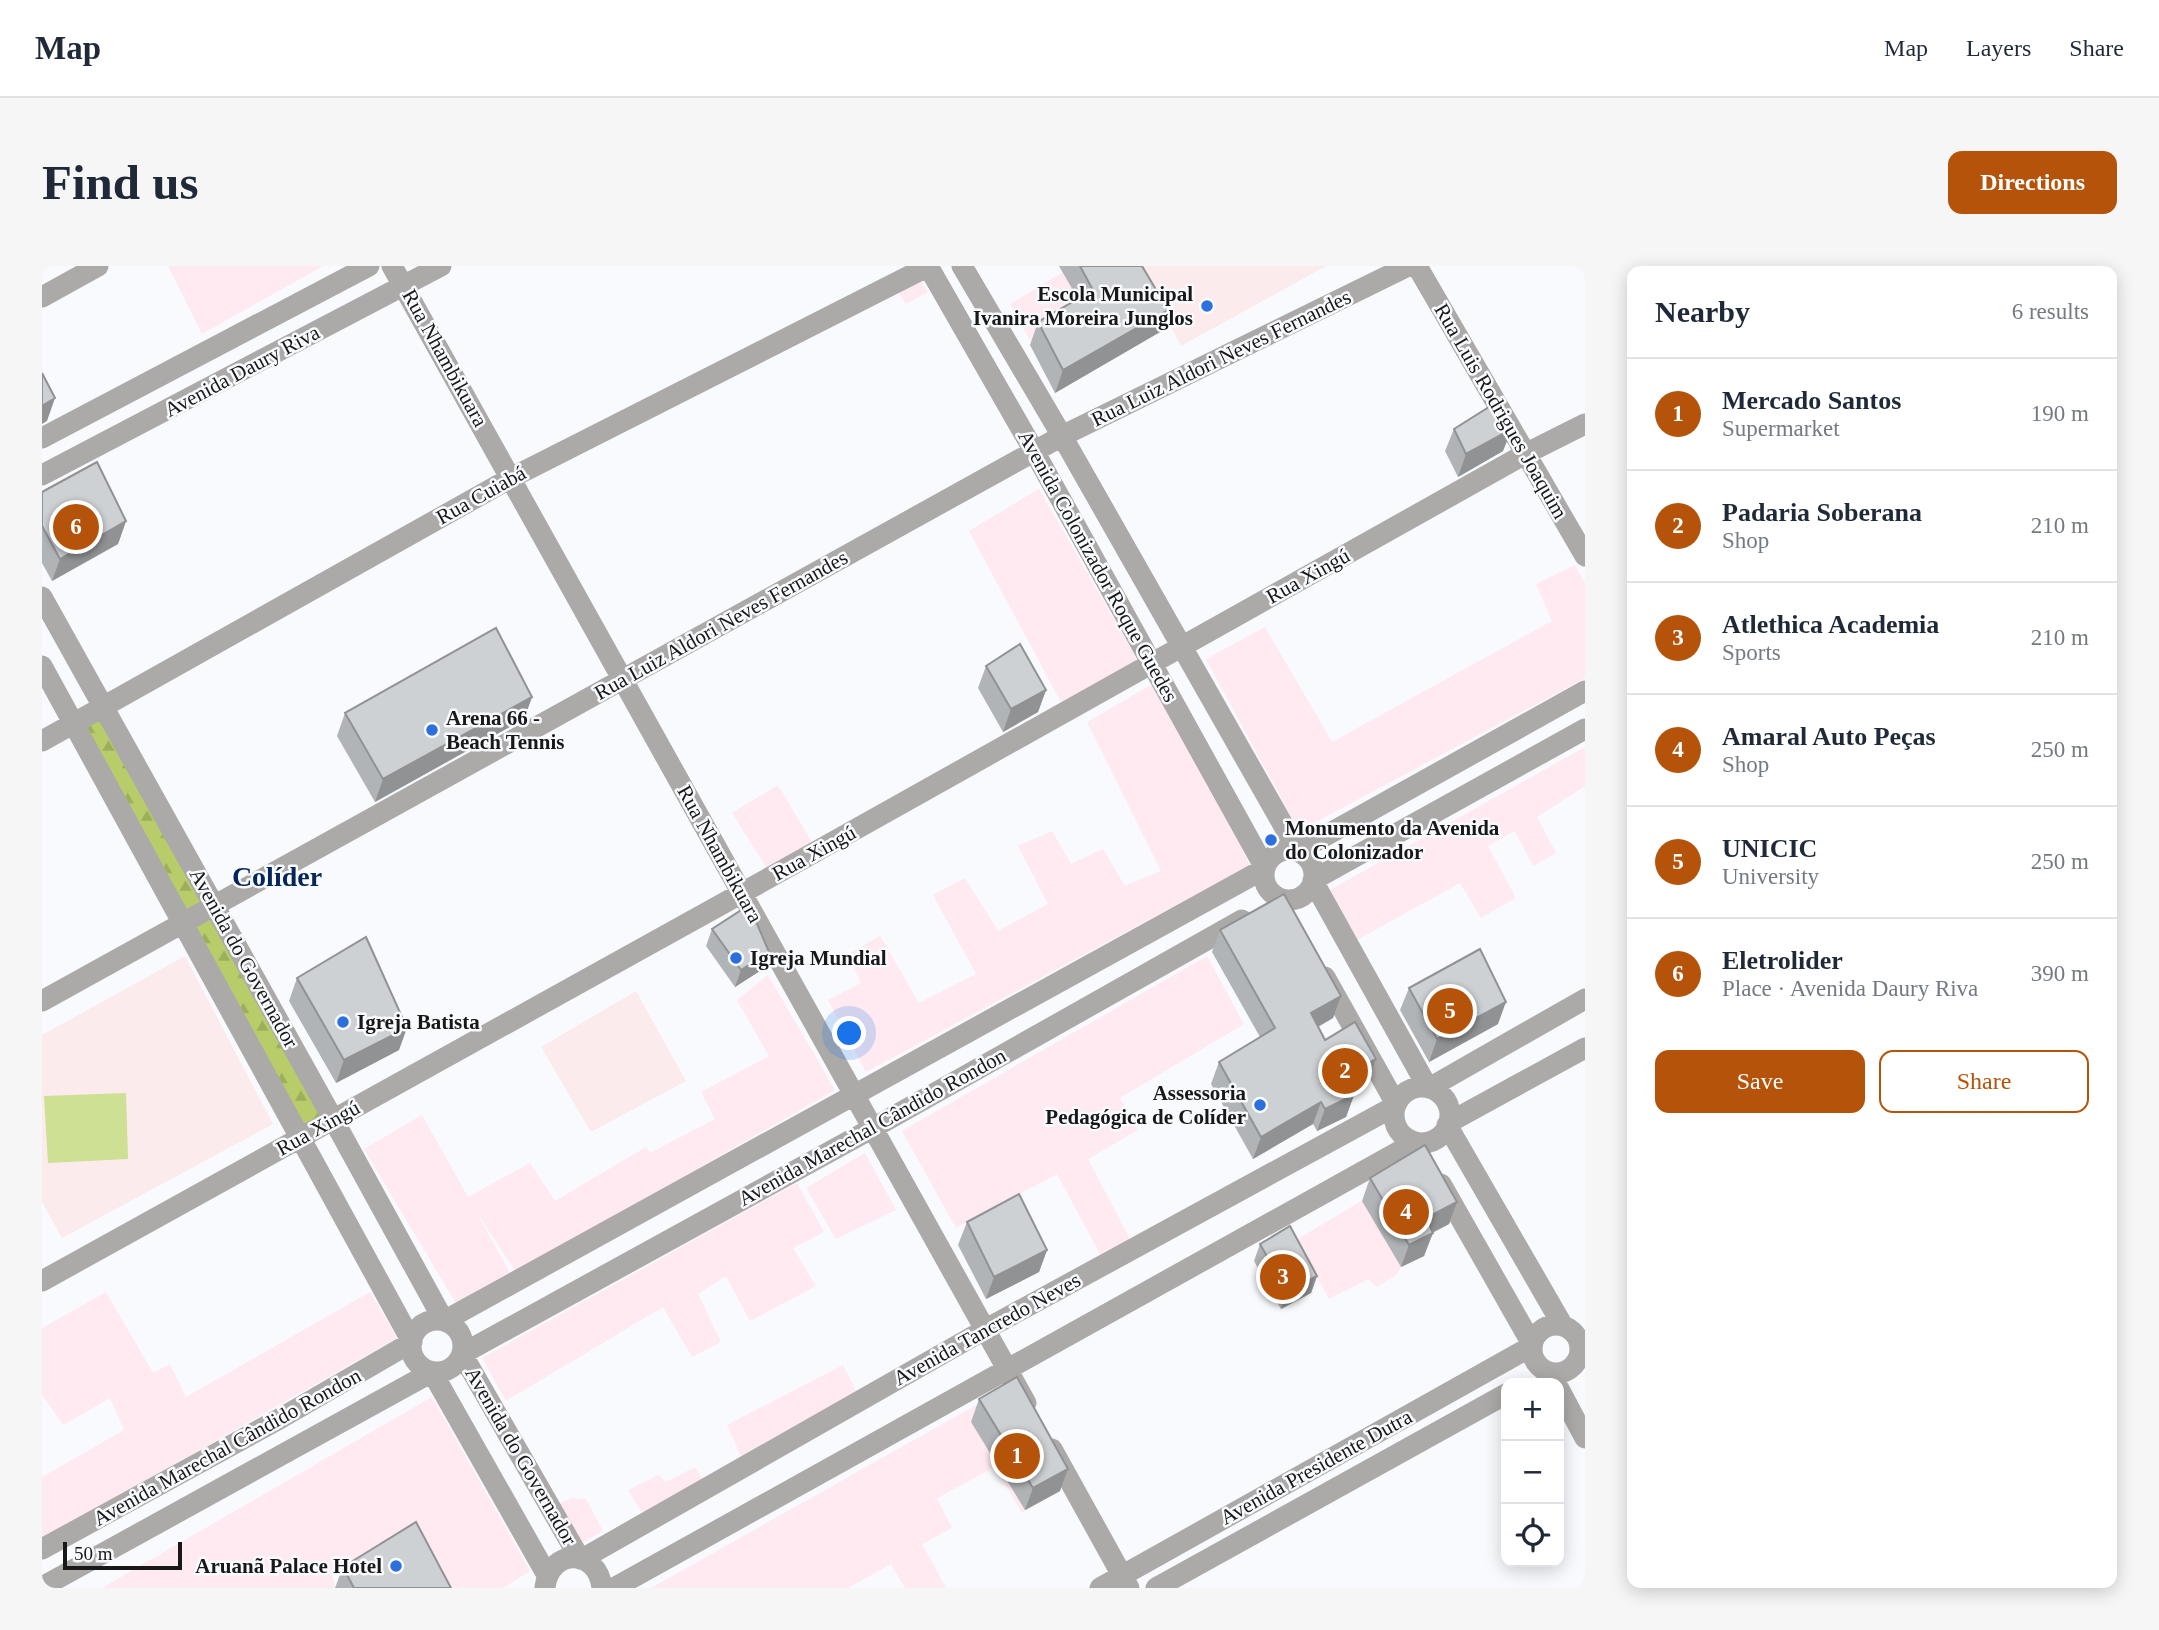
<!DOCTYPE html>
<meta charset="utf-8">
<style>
:root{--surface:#fff;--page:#f6f6f7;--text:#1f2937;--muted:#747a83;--line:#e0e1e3;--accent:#b45309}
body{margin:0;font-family:"Times New Roman",serif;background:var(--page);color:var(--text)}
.controls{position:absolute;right:21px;bottom:21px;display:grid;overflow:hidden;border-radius:14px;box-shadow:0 4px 18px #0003}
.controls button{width:63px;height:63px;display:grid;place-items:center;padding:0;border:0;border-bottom:2px solid var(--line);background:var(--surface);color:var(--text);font:35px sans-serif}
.scale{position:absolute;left:21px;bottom:18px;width:119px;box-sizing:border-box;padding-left:7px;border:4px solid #181819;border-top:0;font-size:19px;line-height:24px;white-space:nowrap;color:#181819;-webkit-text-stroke:5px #f8fafd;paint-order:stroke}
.you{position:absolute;left:808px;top:768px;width:24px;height:24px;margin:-18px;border:5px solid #fff;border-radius:50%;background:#1a73e8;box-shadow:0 0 0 10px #1a73e833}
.badge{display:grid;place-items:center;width:46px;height:46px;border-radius:50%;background:var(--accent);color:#fff;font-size:23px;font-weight:700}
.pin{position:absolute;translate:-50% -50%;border:4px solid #fff;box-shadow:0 2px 7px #0006}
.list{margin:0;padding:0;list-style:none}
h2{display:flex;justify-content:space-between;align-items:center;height:91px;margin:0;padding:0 28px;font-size:30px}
h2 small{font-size:23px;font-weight:400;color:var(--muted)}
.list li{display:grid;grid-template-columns:46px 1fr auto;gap:21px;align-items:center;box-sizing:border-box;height:112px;padding:0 28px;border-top:2px solid var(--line)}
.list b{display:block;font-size:26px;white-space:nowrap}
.list p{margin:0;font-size:23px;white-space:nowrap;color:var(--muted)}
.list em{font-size:23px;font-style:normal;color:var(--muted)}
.actions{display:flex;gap:14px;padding:21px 28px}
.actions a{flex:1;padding:16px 0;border:2px solid var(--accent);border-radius:14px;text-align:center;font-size:24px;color:var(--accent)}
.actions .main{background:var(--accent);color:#fff}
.icon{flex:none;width:38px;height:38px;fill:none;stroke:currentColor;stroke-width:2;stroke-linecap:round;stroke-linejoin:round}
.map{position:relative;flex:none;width:1543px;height:1322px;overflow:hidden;border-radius:14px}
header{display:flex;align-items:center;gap:42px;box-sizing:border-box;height:98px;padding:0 35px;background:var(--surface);border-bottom:2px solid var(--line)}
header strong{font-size:33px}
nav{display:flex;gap:38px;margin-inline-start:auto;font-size:24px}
.intro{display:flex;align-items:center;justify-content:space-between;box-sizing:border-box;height:168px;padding:0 42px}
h1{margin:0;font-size:49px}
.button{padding:18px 32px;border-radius:14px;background:var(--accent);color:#fff;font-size:24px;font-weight:700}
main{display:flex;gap:42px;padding:0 42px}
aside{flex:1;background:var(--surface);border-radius:14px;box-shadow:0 4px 18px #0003}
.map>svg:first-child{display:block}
.commercial{fill:#feeaf0}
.education{fill:#fcebec}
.grass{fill:#cee093}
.forest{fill:url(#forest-firs)}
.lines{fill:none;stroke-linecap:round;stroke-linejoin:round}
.minor{stroke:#acaaa9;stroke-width:21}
.wall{fill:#b1b4b6}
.shaded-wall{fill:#909294}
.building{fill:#ced1d4;stroke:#909294;stroke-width:2}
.poi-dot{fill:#2c70dd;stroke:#f8fafd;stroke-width:2.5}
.labels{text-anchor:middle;stroke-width:5;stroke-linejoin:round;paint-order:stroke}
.poi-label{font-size:21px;font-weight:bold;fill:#181819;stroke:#f8fafd;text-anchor:start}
.street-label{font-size:21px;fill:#181819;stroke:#f8fafd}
.district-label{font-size:28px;font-weight:bold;fill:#052659;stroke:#f8fafd}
</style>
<header>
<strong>Map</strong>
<nav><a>Map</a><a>Layers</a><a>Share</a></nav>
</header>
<div class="intro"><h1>Find us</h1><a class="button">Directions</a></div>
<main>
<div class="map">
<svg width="1543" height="1322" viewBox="0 0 1543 1322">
<defs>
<pattern id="forest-firs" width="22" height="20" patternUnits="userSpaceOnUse" patternTransform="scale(1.75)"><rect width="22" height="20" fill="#b8cd6a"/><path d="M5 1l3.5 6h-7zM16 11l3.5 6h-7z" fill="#9daf5b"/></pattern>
</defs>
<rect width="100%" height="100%" fill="#f8fafd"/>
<path class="commercial" d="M126 0H281L160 68Z
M1021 6 1043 47 989 76 968 38Z
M879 15 886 26 864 38 857 27Z
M997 223 1096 395 1019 436 927 265Z
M1533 299 1543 317V412L1257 565 1164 393 1223 361 1290 476 1510 355 1494 318Z
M1111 418 1172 526 1208 599 824 806 786 734 819 717 806 688 838 670 877 737 934 708 891 629 923 612 956 665 1006 638 976 580 1010 565 1029 598 1061 583 1083 620 1119 605 1045 456Z
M1543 481V520L1495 551 1514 587 1491 600 1473 565 1446 580 1474 632 1439 652 1418 617 1315 674 1288 624Z
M736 519 771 578 726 604 690 547Z
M1165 690 1202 758 1078 832 1096 864 1046 893 1088 973 1058 988 1015 908 914 962 860 865Z
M726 709 793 824 474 1006 433 944 473 1016 415 1039 322 883 380 849 426 931 488 897 513 935 604 881 608 887 673 853 659 826 727 790 695 734Z
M823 887 854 944 794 973 764 922Z
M1378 900 1407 958 1376 975 1382 990 1359 1001 1353 1010 1334 1021 1327 1013 1287 1033 1254 974Z
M755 917 782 966 751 982 774 1020 708 1055 684 1010 656 1028 679 1076 650 1091 621 1041 464 1135 440 1092Z
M64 1026 111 1107 128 1098 144 1131 328 1026 355 1072 0 1273V1211L82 1164 68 1132 21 1159 0 1129V1062Z
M801 1099 814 1125 699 1190 685 1159Z
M961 1124 1019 1225 980 1247 953 1201 895 1232 910 1262 880 1278 904 1322H863L849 1298 806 1322H609Z
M390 1131 488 1305 461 1322H406L329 1287 290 1308 293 1322H60Z
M653 1201 661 1214 600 1247 586 1224 617 1209 624 1216Z
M530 1232 544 1233 561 1265 537 1279 516 1238Z"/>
<path class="education" d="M1097 0H1284L1139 80Z
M143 690 231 858 20 972 0 936V769Z
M594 725 644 815 549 866 499 781Z"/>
<path class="grass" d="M84 827 86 893 6 897 2 830Z"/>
<path class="forest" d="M60 440 171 637 141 654 31 456Z
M173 641 291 853 258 870 141 657Z"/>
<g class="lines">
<path class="minor" d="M350 0 984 1137
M886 0 992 185 1223 602
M920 0 1020 170 1256 585
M1375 0 1543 290
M0 31 56 0
M0 172 327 0
M0 209 399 0
M0 331 291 853 402 1055 1222 603
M0 400 370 1076 239 1152 0 1283
M0 475 469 212 887 0
M1222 609a25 25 0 1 1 50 0a25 25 0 1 1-50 0Z
M1256 585 1543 425
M1271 614 1543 463
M1271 615 1386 822
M1283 711 1354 838
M0 735 1020 170 1366 0
M1352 849a28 28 0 1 1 56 0a28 28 0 1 1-56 0Z
M1387 822 1543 733
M1406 857 1543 782
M1405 859 1521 1060
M1399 918 1490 1078
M0 1015 700 627 1485 187 1543 158
M369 1080a26 26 0 1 1 52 0a26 26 0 1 1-52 0Z
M1490 1083a24 24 0 1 1 48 0a24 24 0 1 1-48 0Z
M1517 1123 1543 1172
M1010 1183 1087 1322
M538 1293 420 1088 831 862 1200 654
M540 1293 944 1063 1353 840
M0 1321 390 1106 505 1309
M503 1321C508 1282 556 1282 560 1322
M572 1322 1374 876
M1058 1322 1490 1080
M1114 1322 1464 1128"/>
</g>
<path class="wall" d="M1017 0H1100L1118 66 1013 127 988 79 996 56 1036 33Z
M1412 163 1461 185 1416 211 1403 185Z
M0 226 84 255 76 278 10 315 0 297Z
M944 400 1004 424 996 446 961 466 936 422Z
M490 431 482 453 333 536 295 470 303 447Z
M670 663 727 686 721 703 693 721 664 680Z
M1178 664 1299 730 1291 752 1276 761 1283 774 1326 815 1310 824 1312 829 1304 851 1275 865 1271 858 1211 893 1169 818 1177 796 1218 771 1170 686Z
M255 712 357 784 294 817 247 735Z
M1367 722 1456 758 1387 796 1358 744Z
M1328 912 1415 936 1407 958 1390 967 1382 990 1359 1001 1320 935Z
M925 956 1005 984 997 1006 944 1033 916 979Z
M1218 978 1275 1010 1269 1027 1239 1043 1212 995Z
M937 1133 1018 1225 983 1244 929 1156Z
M301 1301 409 1322H293Z"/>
<path class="shaded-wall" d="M1126 44 1118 66 1013 127 1021 104Z
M13 132 5 155 0 158V140Z
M1470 163 1461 185 1416 211 1424 188Z
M84 255 76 278 10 315 18 293Z
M1004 424 996 446 961 466 969 443Z
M490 431 482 453 333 536 341 513Z
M727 686 721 703 693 721 699 704Z
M1299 730 1291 752 1261 769 1269 747Z
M1464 736 1456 758 1387 796 1395 773Z
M365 762 357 784 294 817 302 794Z
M1334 793 1326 815 1294 832 1302 810Z
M1312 829 1304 851 1275 865 1283 843Z
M1279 836 1271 858 1211 893 1219 871Z
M1415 936 1407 958 1382 971 1391 967 1382 990 1359 1001 1367 979 1384 952Z
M1005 984 997 1006 944 1033 952 1011Z
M1275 1010 1269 1027 1239 1043 1245 1026Z
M1026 1203 1018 1225 983 1244 991 1222Z"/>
<path class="building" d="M1038 0H1100L1126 44 1021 104 996 56 1051 24Z
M0 107 13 132 0 140Z
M1455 136 1470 163 1424 188 1412 163Z
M55 196 84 255 18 293 0 260V226Z
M454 362 490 431 341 513 303 447Z
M978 378 1004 424 969 443 944 400Z
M1242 628 1299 730 1269 747 1283 774 1313 756 1334 793 1302 810 1312 829 1283 843 1279 836 1219 871 1177 796 1233 762 1178 664Z
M707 639 727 686 699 704 670 663Z
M324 671 365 762 302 794 255 712Z
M1438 683 1464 736 1395 773 1367 722Z
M1383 879 1415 936 1384 952 1391 967 1367 979 1328 912Z
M977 928 1005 984 952 1011 925 956Z
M1248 960 1275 1010 1245 1026 1218 978Z
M975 1111 1026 1203 991 1222 937 1133Z
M374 1256 409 1322H312L301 1301Z"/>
<g class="poi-dot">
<circle cx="1165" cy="40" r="7"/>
<circle cx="390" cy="464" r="7"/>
<circle cx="1229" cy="574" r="7"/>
<circle cx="694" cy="692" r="7"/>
<circle cx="301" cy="756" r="7"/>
<circle cx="1218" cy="839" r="7"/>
<circle cx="354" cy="1300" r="7"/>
</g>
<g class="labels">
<g class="poi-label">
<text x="1151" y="35" text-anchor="end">Escola Municipal<tspan x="1151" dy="24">Ivanira Moreira Junglos</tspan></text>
<text x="404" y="459">Arena 66 -<tspan x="404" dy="24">Beach Tennis</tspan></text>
<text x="1243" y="569">Monumento da Avenida<tspan x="1243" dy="24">do Colonizador</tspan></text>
<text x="708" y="699">Igreja Mundial</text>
<text x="315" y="763">Igreja Batista</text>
<text x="1204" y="834" text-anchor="end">Assessoria<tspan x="1204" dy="24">Pedagógica de Colíder</tspan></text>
<text x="340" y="1307" text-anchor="end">Aruanã Palace Hotel</text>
</g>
<g class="street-label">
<text transform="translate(403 92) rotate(61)" y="7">Rua Nhambikuara</text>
<text transform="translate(1179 92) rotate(-26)" y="7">Rua Luiz Aldori Neves Fernandes</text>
<text transform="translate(200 105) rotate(-28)" y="7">Avenida Daury Riva</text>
<text transform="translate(1459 145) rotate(60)" y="7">Rua Luis Rodrigues Joaquim</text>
<text transform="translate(439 229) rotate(-29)" y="7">Rua Cuiabá</text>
<text transform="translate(1056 300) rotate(61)" y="7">Avenida Colonizador Roque Guedes</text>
<text transform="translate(1266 310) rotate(-29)" y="7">Rua Xingú</text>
<text transform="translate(679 359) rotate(-29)" y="7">Rua Luiz Aldori Neves Fernandes</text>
<text transform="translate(772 587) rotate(-29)" y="7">Rua Xingú</text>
<text transform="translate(678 588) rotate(61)" y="7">Rua Nhambikuara</text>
<text transform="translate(202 692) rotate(61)" y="7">Avenida do Governador</text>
<text transform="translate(830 861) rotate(-29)" y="7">Avenida Marechal Cândido Rondon</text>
<text transform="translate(276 862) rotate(-29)" y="7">Rua Xingú</text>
<text transform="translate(945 1063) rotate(-29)" y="7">Avenida Tancredo Neves</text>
<text transform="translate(185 1181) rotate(-29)" y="7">Avenida Marechal Cândido Rondon</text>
<text transform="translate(479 1190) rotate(60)" y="7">Avenida do Governador</text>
<text transform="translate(1274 1201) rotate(-29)" y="7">Avenida Presidente Dutra</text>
</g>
<g class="district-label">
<text x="235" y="620">Colíder</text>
</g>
</g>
</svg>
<div class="controls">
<button>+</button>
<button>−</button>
<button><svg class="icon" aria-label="locate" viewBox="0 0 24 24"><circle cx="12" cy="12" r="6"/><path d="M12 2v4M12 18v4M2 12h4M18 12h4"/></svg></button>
</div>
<div class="scale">50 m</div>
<div class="you"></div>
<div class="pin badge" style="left:975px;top:1190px">1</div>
<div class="pin badge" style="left:1303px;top:805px">2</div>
<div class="pin badge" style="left:1241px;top:1011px">3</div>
<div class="pin badge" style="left:1364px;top:946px">4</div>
<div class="pin badge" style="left:1408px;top:745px">5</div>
<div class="pin badge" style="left:34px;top:261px">6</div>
</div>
<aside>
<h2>Nearby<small>6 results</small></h2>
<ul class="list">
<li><span class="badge">1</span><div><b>Mercado Santos</b><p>Supermarket</p></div><em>190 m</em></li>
<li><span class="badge">2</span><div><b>Padaria Soberana</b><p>Shop</p></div><em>210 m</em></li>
<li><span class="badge">3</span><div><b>Atlethica Academia</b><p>Sports</p></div><em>210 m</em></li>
<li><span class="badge">4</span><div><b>Amaral Auto Peças</b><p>Shop</p></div><em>250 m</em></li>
<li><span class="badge">5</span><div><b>UNICIC</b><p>University</p></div><em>250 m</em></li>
<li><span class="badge">6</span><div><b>Eletrolider</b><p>Place · Avenida Daury Riva</p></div><em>390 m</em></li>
</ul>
<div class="actions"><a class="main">Save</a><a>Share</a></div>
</aside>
</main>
